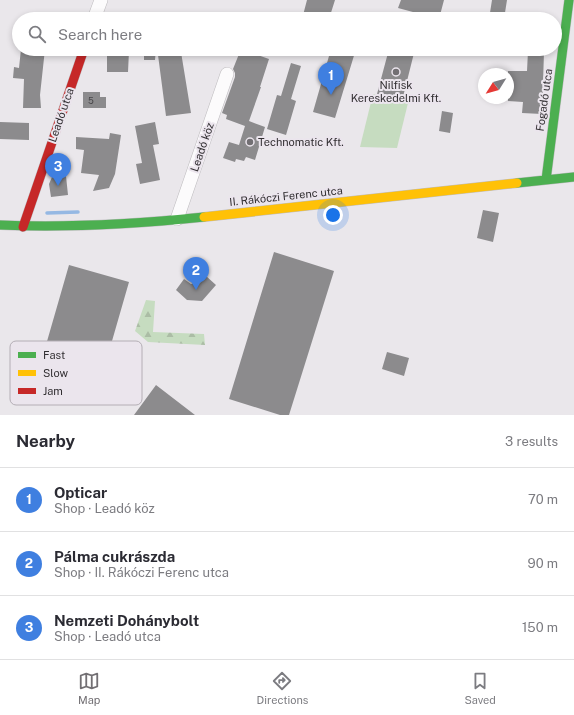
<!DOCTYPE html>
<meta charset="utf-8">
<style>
:root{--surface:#fff;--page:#f7f7f7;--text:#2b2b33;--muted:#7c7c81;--line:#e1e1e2;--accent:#726f73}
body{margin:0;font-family:"Public Sans",sans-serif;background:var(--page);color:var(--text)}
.compass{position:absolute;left:478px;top:68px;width:36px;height:36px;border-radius:50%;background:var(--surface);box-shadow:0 2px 6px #0003;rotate:233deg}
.you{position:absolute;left:333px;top:215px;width:14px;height:14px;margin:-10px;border:3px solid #fff;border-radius:50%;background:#1a73e8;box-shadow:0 0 0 6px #1a73e833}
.badge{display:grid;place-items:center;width:26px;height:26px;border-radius:50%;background:var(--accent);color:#fff;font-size:13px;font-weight:700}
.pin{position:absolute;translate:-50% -33px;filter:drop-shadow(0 1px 2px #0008)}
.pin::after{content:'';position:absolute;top:21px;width:14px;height:12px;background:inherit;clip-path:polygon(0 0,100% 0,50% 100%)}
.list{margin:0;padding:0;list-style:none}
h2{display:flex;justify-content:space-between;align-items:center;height:52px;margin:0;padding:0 16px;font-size:17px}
h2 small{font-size:13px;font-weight:400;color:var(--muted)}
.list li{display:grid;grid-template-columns:26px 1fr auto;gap:12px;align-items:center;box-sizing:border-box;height:64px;padding:0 16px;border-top:1px solid var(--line)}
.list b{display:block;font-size:15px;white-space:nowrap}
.list p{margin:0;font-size:13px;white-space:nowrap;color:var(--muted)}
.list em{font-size:13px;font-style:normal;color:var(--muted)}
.icon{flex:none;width:22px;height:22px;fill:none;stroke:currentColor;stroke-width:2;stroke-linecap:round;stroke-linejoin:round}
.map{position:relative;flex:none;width:574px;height:415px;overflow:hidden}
.search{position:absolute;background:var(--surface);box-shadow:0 2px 6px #0003;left:12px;right:12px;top:12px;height:44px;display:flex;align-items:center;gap:10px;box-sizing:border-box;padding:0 14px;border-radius:22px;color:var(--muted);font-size:15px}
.sheet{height:244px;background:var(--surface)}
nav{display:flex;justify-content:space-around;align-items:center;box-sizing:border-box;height:56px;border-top:1px solid var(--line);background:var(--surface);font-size:11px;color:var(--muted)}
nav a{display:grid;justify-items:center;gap:2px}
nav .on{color:var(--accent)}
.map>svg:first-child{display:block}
.green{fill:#c6dcc0}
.forest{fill:url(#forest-firs)}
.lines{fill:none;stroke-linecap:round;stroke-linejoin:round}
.stream{stroke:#95b8e3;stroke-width:3.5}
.building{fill:#8c8b8d}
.street-casing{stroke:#bebcbf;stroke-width:14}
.fast-casing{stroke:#bebcbf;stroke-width:10}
.slow-casing{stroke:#bebcbf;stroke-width:10}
.jam-casing{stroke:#bebcbf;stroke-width:10}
.street{stroke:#fcfbfc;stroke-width:13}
.fast{stroke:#4caf50;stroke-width:9}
.slow{stroke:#ffc107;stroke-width:9}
.jam{stroke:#c62828;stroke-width:9}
.poi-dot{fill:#726f73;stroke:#ebe5ed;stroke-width:1.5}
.labels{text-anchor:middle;stroke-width:4;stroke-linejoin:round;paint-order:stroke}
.number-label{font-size:9px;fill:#484649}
.poi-label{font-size:11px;fill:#322f32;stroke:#ebe5ed}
.street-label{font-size:11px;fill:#322f32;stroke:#ebe5ed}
.key{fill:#ebe5ed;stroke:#b4aeb5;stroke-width:1}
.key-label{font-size:11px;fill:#322f32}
</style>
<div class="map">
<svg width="574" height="415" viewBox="0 0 574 415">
<defs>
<pattern id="forest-firs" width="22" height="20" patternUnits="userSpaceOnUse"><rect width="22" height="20" fill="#c6dcc0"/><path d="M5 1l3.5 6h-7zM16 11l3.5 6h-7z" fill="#abbda5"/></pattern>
</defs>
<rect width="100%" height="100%" fill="#eae7eb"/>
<path class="green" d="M373 94 408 103 397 148 360 147Z"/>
<path class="forest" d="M146 300 155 301 153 332 204 334 205 345 148 342 135 331Z"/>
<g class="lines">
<path class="stream" d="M47 213 78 212"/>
</g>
<path class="building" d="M307 0H335L329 19H302Z
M401 0H444L439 19 398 8Z
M492 0H507L504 19H489Z
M21 49H45L40 95 41 108H23L24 79 13 78 14 67 19 68Z
M144 49H156L155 60H144Z
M241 49 269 59 260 87H261L249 121 265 127 255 160 246 157 244 161 236 159 235 162 223 158 229 142 239 145 245 126 226 119 227 115 222 113 235 77V73L233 69Z
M331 49H356L335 118 313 112Z
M389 49H415L402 101 377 94Z
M107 50 129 51 128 72H107Z
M528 51 544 52 542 114 522 113 523 102 508 101V71H527Z
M181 52 191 113 166 116 158 55Z
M291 63 301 66 291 99 296 101 286 135 267 129 277 95 281 96Z
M83 92H100V97H106V108H83Z
M442 111 453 113 450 133 439 131Z
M0 122 29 123V140L0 139Z
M155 122 159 144 153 145 160 180 140 184 136 164 142 163 135 126Z
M110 133 121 135 115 174 109 188 93 191 99 175 81 173 84 150 76 149V137L109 139Z
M66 176 68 195 51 197 49 184 52 177Z
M483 210 499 213 493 242 477 238Z
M274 252 334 271 289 415H280L229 399Z
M69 265 129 282 95 400 35 383Z
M206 276 216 285 202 301 187 300 176 290 184 279 191 284 200 283Z
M387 352 409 358 404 376 382 369Z
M156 385 195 415H134Z"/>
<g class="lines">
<defs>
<path id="street" d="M94 19 101 0
M177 219 227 74"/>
<path id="fast" d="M546 180 569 0
M517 183 574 177
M0 225C69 228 136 224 204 217"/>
<path id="slow" d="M204 217 517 183"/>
<path id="jam" d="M23 227 84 49"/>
</defs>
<use href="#street" class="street-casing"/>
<use href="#fast" class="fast-casing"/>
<use href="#slow" class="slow-casing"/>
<use href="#jam" class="jam-casing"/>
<use href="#street" class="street"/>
<use href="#fast" class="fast"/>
<use href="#slow" class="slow"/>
<use href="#jam" class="jam"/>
</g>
<g class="poi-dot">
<circle cx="396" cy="72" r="4"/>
<circle cx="250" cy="142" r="4"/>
</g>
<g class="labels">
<g class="number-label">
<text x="91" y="104">5</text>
</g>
<g class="poi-label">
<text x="396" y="89">Nilfisk<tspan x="396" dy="13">Kereskedelmi Kft.</tspan></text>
<text x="258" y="146" text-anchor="start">Technomatic Kft.</text>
</g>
<g class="street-label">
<text transform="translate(544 100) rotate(-82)" y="4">Fogadó utca</text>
<text transform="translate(61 115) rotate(-71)" y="4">Leadó utca</text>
<text transform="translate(202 147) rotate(-71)" y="4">Leadó köz</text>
<text transform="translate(286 196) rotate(-6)" y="4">II. Rákóczi Ferenc utca</text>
</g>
</g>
<rect x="10" y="341" width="132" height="64" rx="6" class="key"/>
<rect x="18" y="352" width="18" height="6" fill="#4caf50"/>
<rect x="18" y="370" width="18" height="6" fill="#ffc107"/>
<rect x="18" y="388" width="18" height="6" fill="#c62828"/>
<g class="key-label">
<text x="43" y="359">Fast</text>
<text x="43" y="377">Slow</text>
<text x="43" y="395">Jam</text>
</g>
</svg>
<svg class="compass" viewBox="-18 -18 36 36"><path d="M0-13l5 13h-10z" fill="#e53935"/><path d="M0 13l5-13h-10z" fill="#7c7c81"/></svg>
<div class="you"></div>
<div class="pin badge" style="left:331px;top:95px;background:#3f7fe0">1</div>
<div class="pin badge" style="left:196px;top:290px;background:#3f7fe0">2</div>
<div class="pin badge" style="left:58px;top:186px;background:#3f7fe0">3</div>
<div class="search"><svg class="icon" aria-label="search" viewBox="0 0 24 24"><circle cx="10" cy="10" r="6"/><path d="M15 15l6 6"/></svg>Search here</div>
</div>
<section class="sheet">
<h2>Nearby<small>3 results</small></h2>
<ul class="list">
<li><span class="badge" style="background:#3f7fe0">1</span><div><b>Opticar</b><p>Shop · Leadó köz</p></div><em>70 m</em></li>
<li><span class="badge" style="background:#3f7fe0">2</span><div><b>Pálma cukrászda</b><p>Shop · II. Rákóczi Ferenc utca</p></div><em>90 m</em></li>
<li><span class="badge" style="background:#3f7fe0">3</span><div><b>Nemzeti Dohánybolt</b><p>Shop · Leadó utca</p></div><em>150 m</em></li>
</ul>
</section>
<nav>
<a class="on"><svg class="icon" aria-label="map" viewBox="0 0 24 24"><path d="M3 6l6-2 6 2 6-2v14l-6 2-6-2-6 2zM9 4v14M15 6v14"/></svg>Map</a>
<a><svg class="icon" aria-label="directions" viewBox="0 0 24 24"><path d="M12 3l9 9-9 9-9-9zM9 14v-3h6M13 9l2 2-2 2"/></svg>Directions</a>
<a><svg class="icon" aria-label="saved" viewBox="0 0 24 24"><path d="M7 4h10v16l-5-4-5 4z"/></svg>Saved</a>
</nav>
